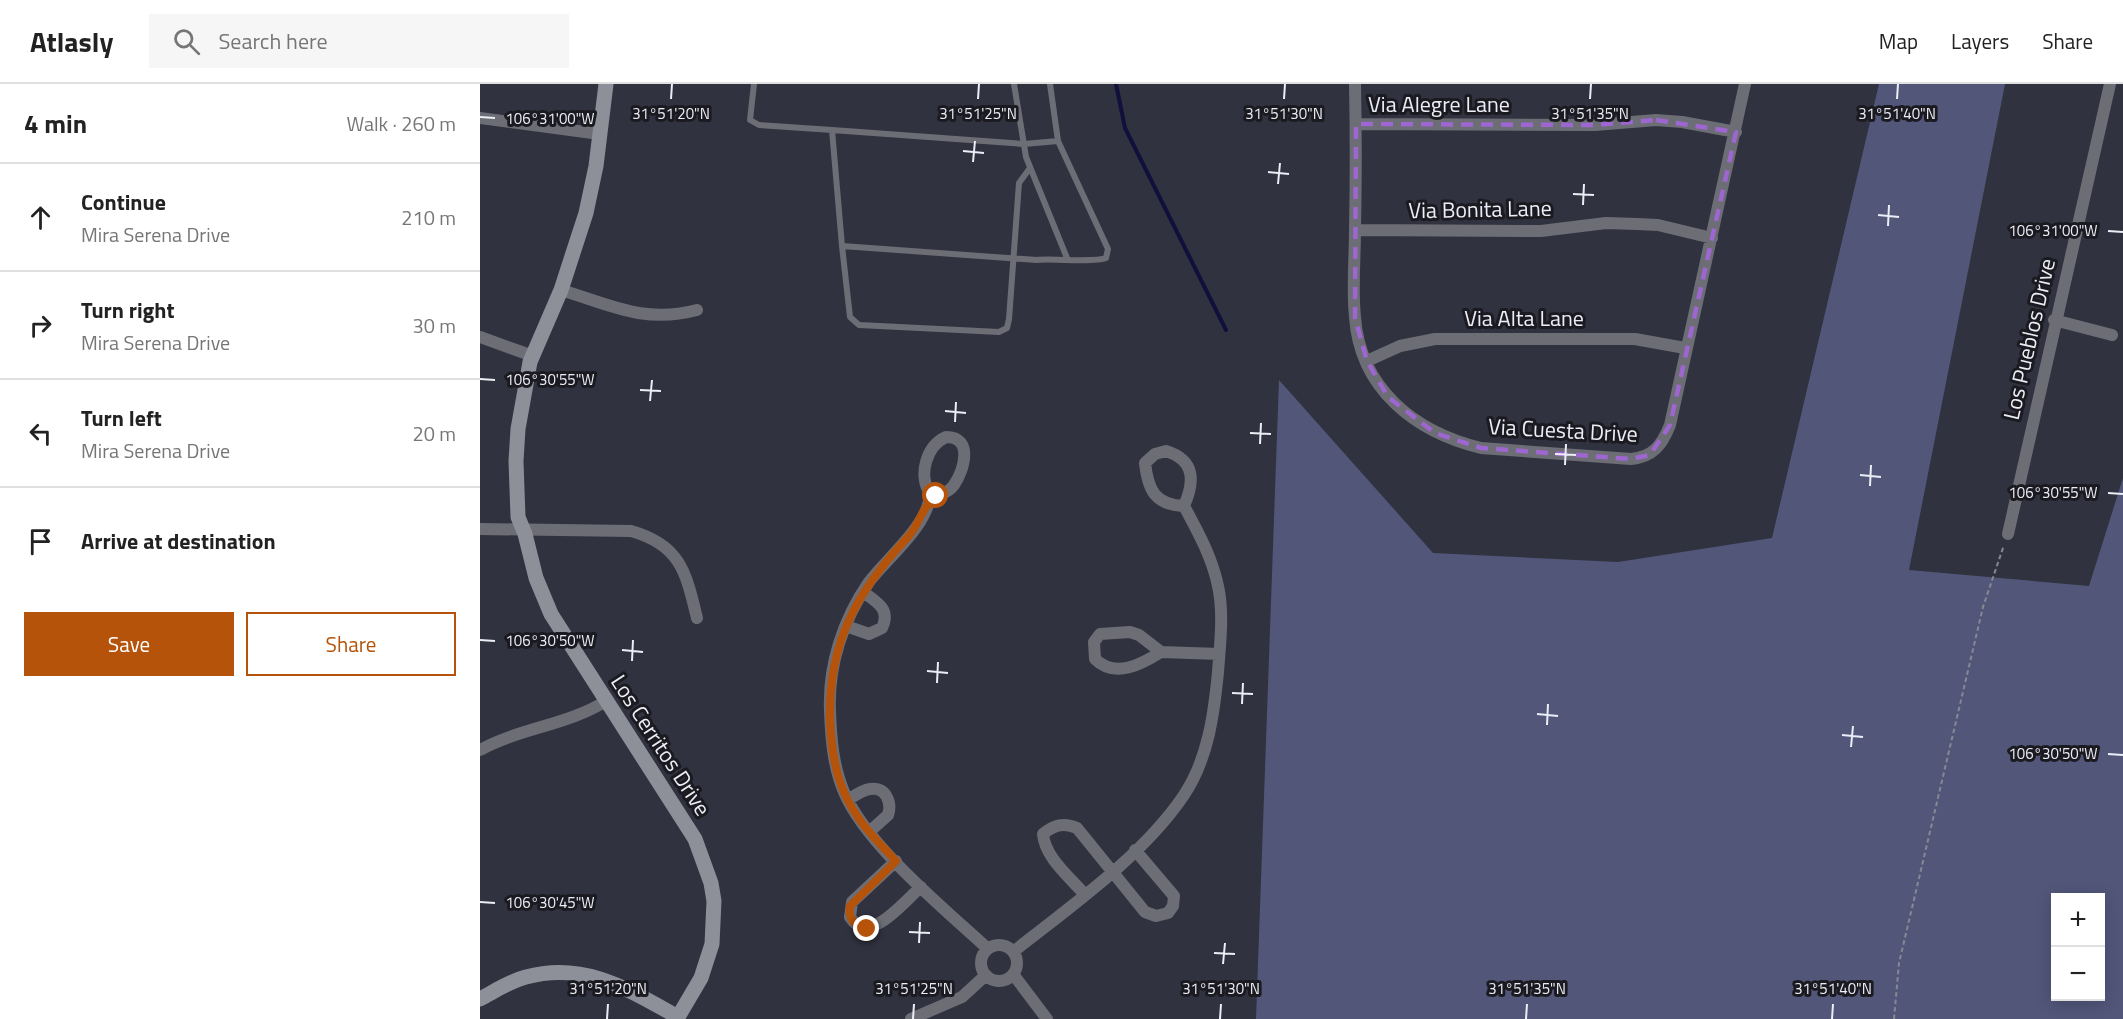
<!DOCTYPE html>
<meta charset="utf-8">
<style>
:root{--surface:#fff;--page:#f6f6f6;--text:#222;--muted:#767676;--line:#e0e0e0;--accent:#b45309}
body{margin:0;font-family:"Titillium Web",sans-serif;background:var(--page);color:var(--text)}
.controls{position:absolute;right:18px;bottom:18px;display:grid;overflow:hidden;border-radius:0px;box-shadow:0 3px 15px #0003}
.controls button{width:54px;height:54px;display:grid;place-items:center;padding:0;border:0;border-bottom:2px solid var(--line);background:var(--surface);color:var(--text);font:30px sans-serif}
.stop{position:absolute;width:18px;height:18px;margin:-14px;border:4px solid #b45309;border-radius:50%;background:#fff}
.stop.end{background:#b45309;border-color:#fff;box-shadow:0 2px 6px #0008}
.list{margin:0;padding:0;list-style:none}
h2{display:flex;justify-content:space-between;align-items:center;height:78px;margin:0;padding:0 24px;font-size:26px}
h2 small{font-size:20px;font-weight:400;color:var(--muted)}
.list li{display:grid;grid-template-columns:39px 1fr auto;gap:18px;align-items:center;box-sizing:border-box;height:108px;padding:0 24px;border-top:2px solid var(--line)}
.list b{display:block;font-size:22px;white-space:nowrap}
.list p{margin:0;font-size:20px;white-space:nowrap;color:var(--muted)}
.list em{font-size:20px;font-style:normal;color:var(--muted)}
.actions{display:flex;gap:12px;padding:18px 24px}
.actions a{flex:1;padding:14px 0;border:2px solid var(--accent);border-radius:0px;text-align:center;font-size:21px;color:var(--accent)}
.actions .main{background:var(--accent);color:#fff}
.icon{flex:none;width:33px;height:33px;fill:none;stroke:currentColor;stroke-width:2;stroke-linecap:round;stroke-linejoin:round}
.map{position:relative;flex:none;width:1643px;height:935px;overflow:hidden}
header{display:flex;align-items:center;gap:36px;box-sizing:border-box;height:84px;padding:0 30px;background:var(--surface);border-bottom:2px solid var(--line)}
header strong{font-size:28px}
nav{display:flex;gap:33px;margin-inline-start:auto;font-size:21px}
.search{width:420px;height:54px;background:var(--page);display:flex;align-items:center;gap:15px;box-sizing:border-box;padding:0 21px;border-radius:0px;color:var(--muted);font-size:22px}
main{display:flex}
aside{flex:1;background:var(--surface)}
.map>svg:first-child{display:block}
.green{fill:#52577a;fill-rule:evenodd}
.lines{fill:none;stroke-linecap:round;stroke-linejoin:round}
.stream{stroke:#110f3b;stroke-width:4}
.path{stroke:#868893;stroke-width:2;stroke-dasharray:4.5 3;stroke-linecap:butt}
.lane{stroke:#6d6e75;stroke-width:6}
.street{stroke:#6d6e75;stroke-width:12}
.secondary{stroke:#8d8f99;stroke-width:15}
.route{stroke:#b45309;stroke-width:8}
.marked{fill:none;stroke:#9d66d0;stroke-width:4.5;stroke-dasharray:12 8;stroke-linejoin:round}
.ticks{fill:none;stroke:#eceef6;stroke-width:2}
.labels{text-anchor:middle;stroke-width:6;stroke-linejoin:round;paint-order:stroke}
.street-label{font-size:22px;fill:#eceef6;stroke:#1a1a20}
.ticks-label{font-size:15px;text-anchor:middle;fill:#eceef6;stroke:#1a1a20;stroke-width:6;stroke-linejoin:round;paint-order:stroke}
</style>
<header>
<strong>Atlasly</strong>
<div class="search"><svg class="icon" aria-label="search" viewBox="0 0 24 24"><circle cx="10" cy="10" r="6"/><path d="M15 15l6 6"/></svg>Search here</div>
<nav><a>Map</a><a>Layers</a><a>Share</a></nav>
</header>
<main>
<aside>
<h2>4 min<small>Walk · 260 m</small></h2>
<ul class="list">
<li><svg class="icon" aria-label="ahead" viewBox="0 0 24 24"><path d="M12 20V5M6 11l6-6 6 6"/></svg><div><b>Continue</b><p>Mira Serena Drive</p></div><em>210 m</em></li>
<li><svg class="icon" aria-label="right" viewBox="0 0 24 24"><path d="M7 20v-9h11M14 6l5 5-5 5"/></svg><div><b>Turn right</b><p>Mira Serena Drive</p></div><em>30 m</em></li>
<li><svg class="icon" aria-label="left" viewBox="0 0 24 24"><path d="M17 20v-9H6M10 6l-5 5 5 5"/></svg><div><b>Turn left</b><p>Mira Serena Drive</p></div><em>20 m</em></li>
<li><svg class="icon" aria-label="arrive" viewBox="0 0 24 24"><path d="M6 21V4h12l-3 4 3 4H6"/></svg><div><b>Arrive at destination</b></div></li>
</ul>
<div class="actions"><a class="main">Save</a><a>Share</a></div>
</aside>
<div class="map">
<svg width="1643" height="935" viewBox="0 0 1643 935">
<rect width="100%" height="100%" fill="#30323f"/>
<path class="green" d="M1399 0H1525L1429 486 1609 502 1643 394V935H776L799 296 953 469 1138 478 1292 454ZM1576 814H1620V912H1576Z"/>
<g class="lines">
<path class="stream" d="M636 0 645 44 746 246"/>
<path class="path" d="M1414 935 1419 879 1503 523 1524 461"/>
<path class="lane" d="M274 0 270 36 279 41 352 46 362 162 557 176C573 174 615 179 626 174L628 165 578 57 570 0
M534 0 546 73 587 174
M352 46 544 60 578 57
M362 162 370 233 379 241 519 248 527 244 529 235 539 99 550 84"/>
<path class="street" d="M875 0C876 49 876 97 875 146 875 175 872 204 875 233 880 305 935 348 1001 364L1151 375C1173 373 1182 361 1190 341L1265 0
M0 34 120 50
M876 40 1115 41 1176 36 1202 38 1256 48
M875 146 1061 147 1126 139 1157 140 1178 141 1232 154
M81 206C131 221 164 240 217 226
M1574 236 1632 251
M0 253 53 272
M887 277 920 262 955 255H1155L1205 264
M686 367C715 376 715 397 704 422 675 421 668 406 665 379L675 370Z
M450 416C458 410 468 410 474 401 484 386 494 353 466 353 446 362 438 392 450 409 450 440 407 474 389 498 363 536 348 581 350 627 351 654 353 682 364 708 386 761 465 825 508 865
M0 445 151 447C201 461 206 489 217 534
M1528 450 1630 0
M366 542 389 550 402 544C411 525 397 518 383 508
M650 548 659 551 681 568C662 580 635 595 615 575L614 558 620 550Z
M681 568 739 570
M0 666C40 644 88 641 126 617
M368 716C374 712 382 706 390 705 406 702 412 719 408 731L389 748
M416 777 372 818 370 833C389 863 423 818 441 803
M605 811C590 793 565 774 563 750 574 741 584 738 597 744L665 828 676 832 688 829 693 822 694 812 655 766
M501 879a18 18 0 1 1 36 0a18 18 0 1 1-36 0Z
M533 868C591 822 663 772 704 711 728 675 734 630 738 588 740 561 744 529 738 502 732 473 718 448 704 422
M533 890 567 935
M431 935 482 913 506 891"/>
<path class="secondary" d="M0 915C15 907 30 897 46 893 105 877 149 906 198 933L221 894 232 860 234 817 231 799 215 755 71 530 56 494 45 450 38 433 36 377 38 345 50 278 81 206 106 129 116 82 126 0"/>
</g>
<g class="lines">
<path class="route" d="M387 845C374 843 368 834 370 822L416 777C396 756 375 735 364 708 354 686 351 660 350 636 348 559 377 507 428 453 439 441 443 421 456 412"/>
</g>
<path class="marked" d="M1176 36 1256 48 1190 341 1170 371 1151 375 1001 364 955 349 908 313 887 277 875 234 876 40 1115 41Z"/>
<path class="ticks" d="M191 15 192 0M498 15 499 0M804 15 805 0M1110 15 1111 0M1417 15 1418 0M0 33 15 34M483 67 504 69M493 78 495 57M788 88 809 90M798 100 800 79M1093 110 1114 111M1103 121 1104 100M1398 131 1419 133M1408 142 1409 121M1628 147 1643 148M0 295 15 296M160 306 181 307M170 317 172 296M465 327 486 329M475 338 476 318M770 349 791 350M780 360 781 339M1075 370 1096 371M1085 381 1086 360M1380 391 1401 393M1390 402 1391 381M1628 409 1643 410M0 556 15 557M142 566 163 568M152 577 153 556M447 587 468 589M457 599 458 578M752 609 773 610M762 620 763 599M1057 630 1078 632M1067 641 1068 620M1362 651 1383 653M1371 663 1373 642M1628 670 1643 671M0 818 15 819M429 848 450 849M439 859 440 838M734 869 755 870M743 880 745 859M127 935 128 920M433 935 434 920M740 935 741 920M1046 935 1047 920M1352 935 1353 920"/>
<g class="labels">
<g class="street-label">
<text x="959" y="28">Via Alegre Lane</text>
<text transform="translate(1000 125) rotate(-1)" y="8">Via Bonita Lane</text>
<text x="1044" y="242">Via Alta Lane</text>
<text transform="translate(1549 255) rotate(-77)" y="8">Los Pueblos Drive</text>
<text transform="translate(1083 346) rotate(3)" y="8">Via Cuesta Drive</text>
<text transform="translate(181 661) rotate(57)" y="8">Los Cerritos Drive</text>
</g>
</g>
<g class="ticks-label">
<text x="191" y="35">31°51'20"N</text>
<text x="498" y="35">31°51'25"N</text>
<text x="804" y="35">31°51'30"N</text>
<text x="1110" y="35">31°51'35"N</text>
<text x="1417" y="35">31°51'40"N</text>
<text x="70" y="40">106°31'00"W</text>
<text x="1573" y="152">106°31'00"W</text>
<text x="70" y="301">106°30'55"W</text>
<text x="1573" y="414">106°30'55"W</text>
<text x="70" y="562">106°30'50"W</text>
<text x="1573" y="675">106°30'50"W</text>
<text x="70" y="824">106°30'45"W</text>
<text x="128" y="910">31°51'20"N</text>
<text x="434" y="910">31°51'25"N</text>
<text x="741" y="910">31°51'30"N</text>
<text x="1047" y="910">31°51'35"N</text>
<text x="1353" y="910">31°51'40"N</text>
</g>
</svg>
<div class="controls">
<button>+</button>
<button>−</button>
</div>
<div class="stop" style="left:456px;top:412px"></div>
<div class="stop end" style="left:387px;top:845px"></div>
</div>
</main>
